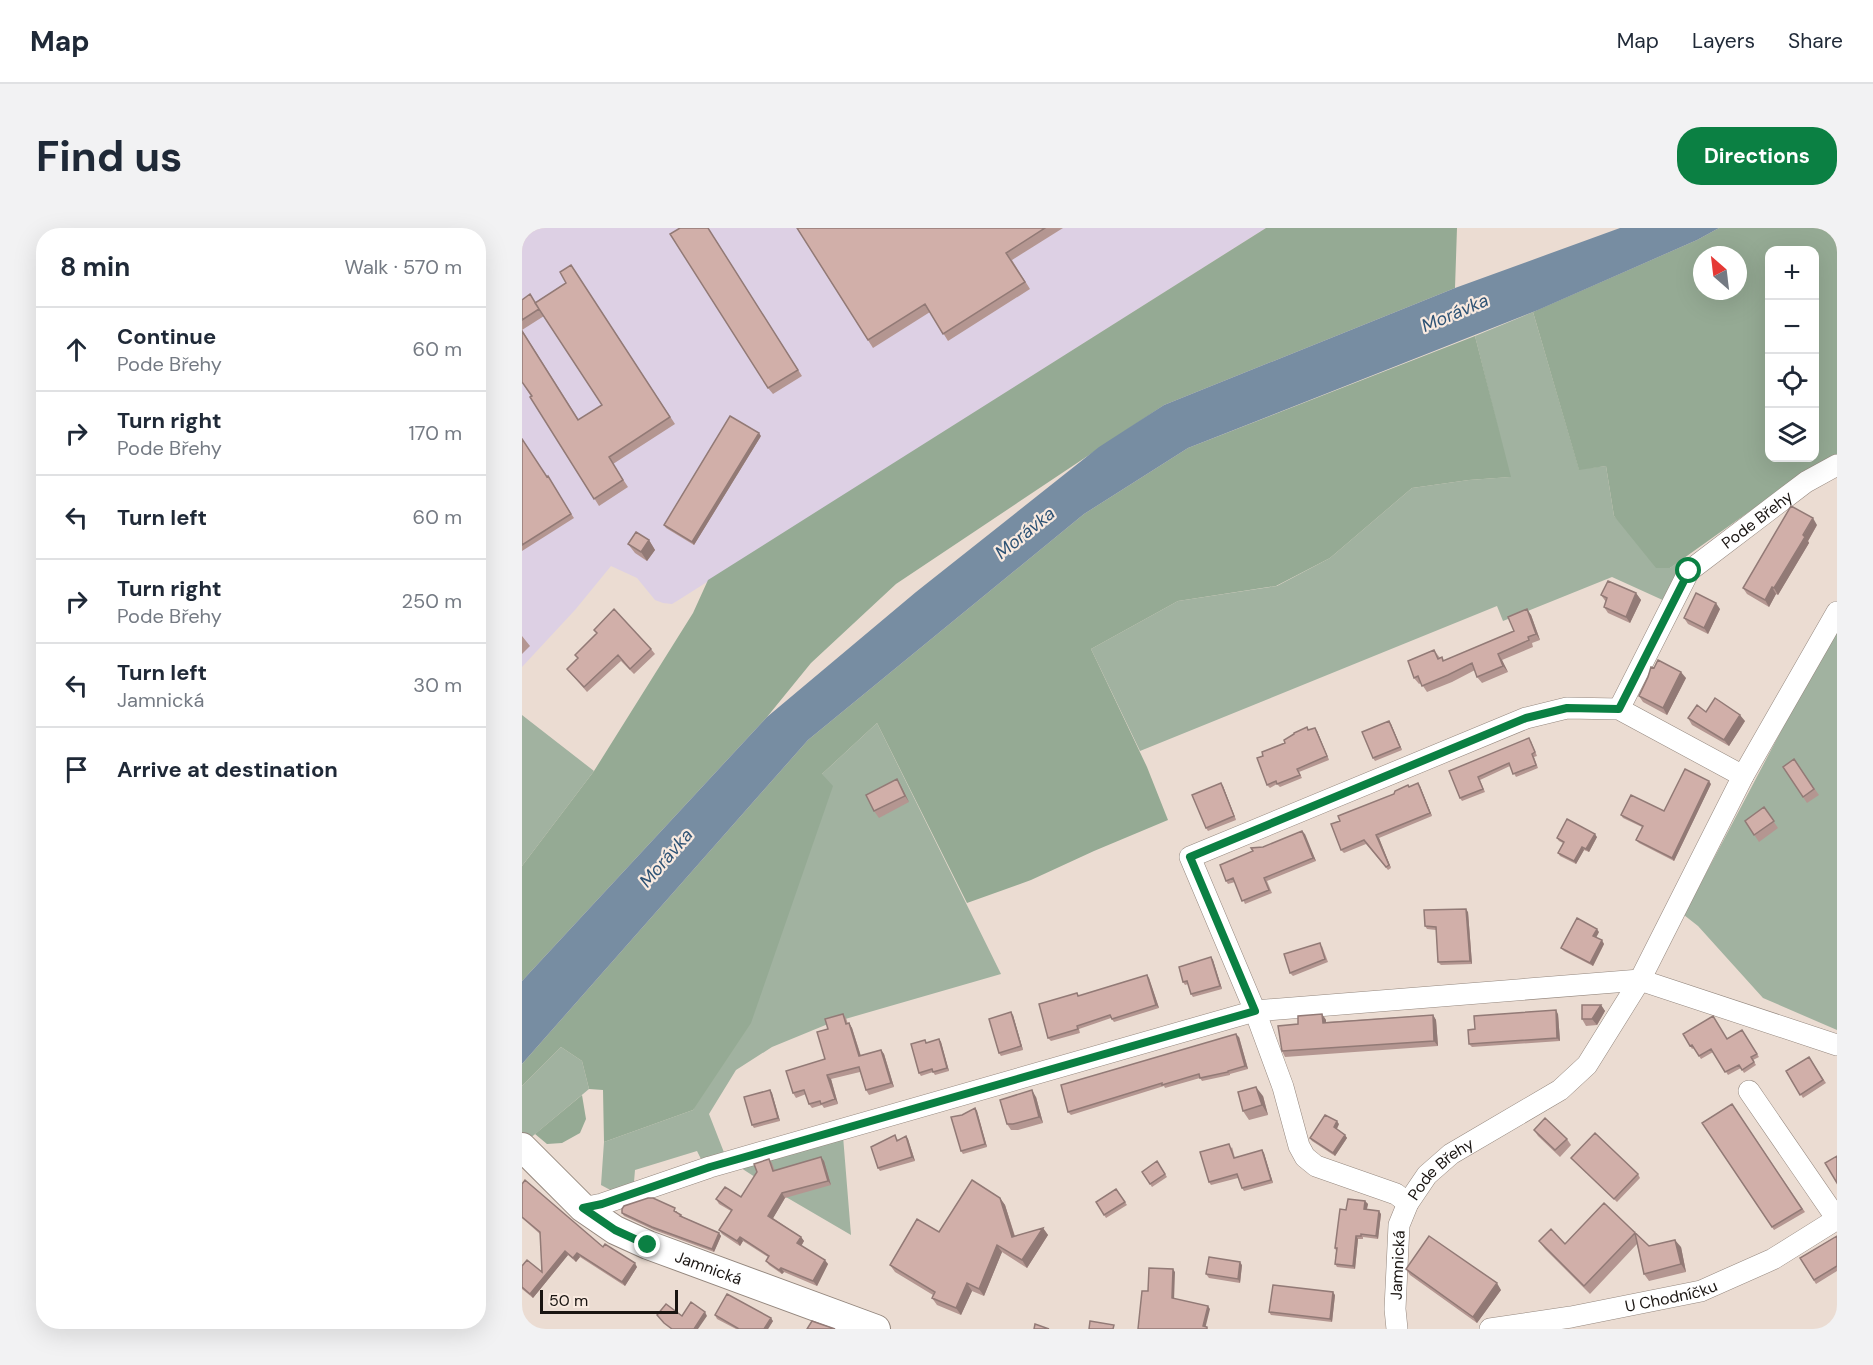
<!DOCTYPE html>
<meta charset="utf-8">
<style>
:root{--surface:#fff;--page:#f2f2f3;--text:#1f2937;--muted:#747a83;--line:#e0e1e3;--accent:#0b8043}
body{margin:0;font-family:"DM Sans",sans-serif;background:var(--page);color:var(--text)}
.controls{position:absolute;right:18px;top:18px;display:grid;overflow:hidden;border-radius:12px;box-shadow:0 6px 24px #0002}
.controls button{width:54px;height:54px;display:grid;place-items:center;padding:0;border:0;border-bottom:2px solid var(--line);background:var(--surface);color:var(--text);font:30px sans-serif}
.compass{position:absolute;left:1171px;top:18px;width:54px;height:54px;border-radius:50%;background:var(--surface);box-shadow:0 6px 24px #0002;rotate:332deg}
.scale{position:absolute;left:18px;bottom:15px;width:138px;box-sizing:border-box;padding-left:6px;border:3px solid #191411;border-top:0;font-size:16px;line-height:21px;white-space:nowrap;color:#191411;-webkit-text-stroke:4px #f8e9df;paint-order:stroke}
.stop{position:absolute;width:18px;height:18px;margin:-14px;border:4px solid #0b8043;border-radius:50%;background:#fff}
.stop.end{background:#0b8043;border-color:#fff;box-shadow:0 2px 6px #0008}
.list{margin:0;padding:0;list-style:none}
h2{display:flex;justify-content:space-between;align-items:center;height:78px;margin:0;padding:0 24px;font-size:26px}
h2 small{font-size:20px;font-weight:400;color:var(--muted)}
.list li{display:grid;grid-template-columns:39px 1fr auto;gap:18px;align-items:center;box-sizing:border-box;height:84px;padding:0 24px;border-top:2px solid var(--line)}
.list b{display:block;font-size:22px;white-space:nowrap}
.list p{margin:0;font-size:20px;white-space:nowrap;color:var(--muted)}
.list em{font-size:20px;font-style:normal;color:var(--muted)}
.icon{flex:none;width:33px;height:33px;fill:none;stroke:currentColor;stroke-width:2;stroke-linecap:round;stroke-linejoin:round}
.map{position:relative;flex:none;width:1315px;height:1101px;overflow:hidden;border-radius:24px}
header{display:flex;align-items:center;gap:36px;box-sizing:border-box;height:84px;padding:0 30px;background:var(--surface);border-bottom:2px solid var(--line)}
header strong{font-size:28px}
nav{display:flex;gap:33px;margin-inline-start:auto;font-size:21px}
.intro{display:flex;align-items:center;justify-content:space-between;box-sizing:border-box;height:144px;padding:0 36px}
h1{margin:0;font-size:42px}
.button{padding:15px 27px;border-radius:24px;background:var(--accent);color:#fff;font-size:21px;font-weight:700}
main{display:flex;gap:36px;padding:0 36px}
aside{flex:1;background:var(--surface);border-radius:24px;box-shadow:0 6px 24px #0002}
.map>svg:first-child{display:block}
.industrial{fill:#ddd0e4}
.green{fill:#a1b2a0}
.forest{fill:#95aa94;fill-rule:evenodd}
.water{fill:#778da2}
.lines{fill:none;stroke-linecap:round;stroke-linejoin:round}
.street-casing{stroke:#94877e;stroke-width:22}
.secondary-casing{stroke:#94877e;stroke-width:30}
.street{stroke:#fff;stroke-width:21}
.secondary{stroke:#fff;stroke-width:28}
.wall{fill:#b49691;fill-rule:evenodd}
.shaded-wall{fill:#927a76}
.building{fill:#d1afa9;stroke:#927a76;stroke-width:1.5}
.route{stroke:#0b8043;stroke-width:8}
.labels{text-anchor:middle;stroke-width:4.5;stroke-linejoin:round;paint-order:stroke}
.street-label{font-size:16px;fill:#191411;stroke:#f8e9df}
.water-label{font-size:18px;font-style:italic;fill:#2d5274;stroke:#f8e9df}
</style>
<header>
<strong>Map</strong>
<nav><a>Map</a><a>Layers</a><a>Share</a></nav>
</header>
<div class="intro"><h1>Find us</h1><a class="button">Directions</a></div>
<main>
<aside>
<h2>8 min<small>Walk · 570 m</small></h2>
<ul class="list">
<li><svg class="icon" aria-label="ahead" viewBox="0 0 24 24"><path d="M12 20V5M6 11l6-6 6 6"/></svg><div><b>Continue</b><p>Pode Břehy</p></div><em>60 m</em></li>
<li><svg class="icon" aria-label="right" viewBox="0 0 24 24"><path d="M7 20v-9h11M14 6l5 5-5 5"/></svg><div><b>Turn right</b><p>Pode Břehy</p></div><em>170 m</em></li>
<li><svg class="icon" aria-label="left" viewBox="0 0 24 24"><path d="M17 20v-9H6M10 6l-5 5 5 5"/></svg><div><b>Turn left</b></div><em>60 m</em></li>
<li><svg class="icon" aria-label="right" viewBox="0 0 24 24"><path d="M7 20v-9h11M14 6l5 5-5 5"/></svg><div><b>Turn right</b><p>Pode Břehy</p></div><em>250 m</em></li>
<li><svg class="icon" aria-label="left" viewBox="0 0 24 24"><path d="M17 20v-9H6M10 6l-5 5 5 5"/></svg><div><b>Turn left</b><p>Jamnická</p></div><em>30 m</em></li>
<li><svg class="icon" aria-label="arrive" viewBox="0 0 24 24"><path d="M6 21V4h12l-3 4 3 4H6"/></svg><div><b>Arrive at destination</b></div></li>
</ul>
</aside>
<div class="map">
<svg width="1315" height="1101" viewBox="0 0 1315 1101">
<rect width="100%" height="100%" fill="#ebdcd2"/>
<path class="industrial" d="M0 0H744L155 373 150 376 141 375 133 372 115 350 89 338 53 382 0 439Z"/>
<path class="green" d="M1011 84 1057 241 1084 238 1092 288 1148 340 1157 333 1165 339 1145 374 1090 349 981 393 975 378 618 523 569 421 656 373 755 358 808 330 890 260 947 252 988 249 953 108Z
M1315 397V802L1241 770 1176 698 1162 687Z
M0 487 72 543 0 638Z
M355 495 479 746 306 796 250 819 214 842 187 886 203 927 181 935 175 923 113 942 112 954 94 965 79 957 82 914 171 882 300 546Z
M39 819 60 833 67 861 0 917V858Z
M321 908 329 1007 264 969 219 940Z"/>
<path class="forest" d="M744 0H935L933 60 642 177 374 356 289 435 245 489 0 753V638L72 543 171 385 186 352Z
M1197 0H1315V227L1280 246 1148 340H1134L1092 288 1084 238 1057 242 1011 84 1175 12ZM1248 22H1292V230H1248ZM1180 27H1216V63H1180Z
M953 108 989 249 947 252 890 260 808 330 754 358 656 373 569 421 625 539 646 592 572 623 509 652 445 675 355 495 300 546 311 558 229 795 171 882 82 914 81 862 67 861 60 833 39 819 0 858V836L286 512 562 286 666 220Z
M60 867 64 891 58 905 40 915 25 916 13 906Z"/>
<path class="water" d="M1098 0H1197L1175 12 1016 82 666 220 562 286 286 512 0 836V753L245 489 394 364 577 219 642 177 933 60Z"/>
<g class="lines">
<defs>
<g id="street">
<path id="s1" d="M1097 481 1167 343 1284 254 1315 237"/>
<path d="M1227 863 1315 991"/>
<path d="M886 975 874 966 794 938 783 929 777 918 761 859 733 783 668 629 1004 490 1045 480 1097 481 1221 548"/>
<path d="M61 980 80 976 188 939 733 783 1118 752 1315 817"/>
<path id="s2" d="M875 1101 873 1081 877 997 886 975 905 947 929 926 1038 862 1065 837 1118 752 1221 548 1315 384"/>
<path id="s3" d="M968 1101 1049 1089 1179 1063 1251 1031 1315 991"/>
</g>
<g id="secondary">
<path id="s4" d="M0 919 61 980 93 1002 126 1017 354 1101"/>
</g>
</defs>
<use href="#street" class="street-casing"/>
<use href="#secondary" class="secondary-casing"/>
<use href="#street" class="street"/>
<use href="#secondary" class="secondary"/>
</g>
<path class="wall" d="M186 0 280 148 251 166 246 160Z
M275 0H541L490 32 508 61 426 113 408 84 351 120Z
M49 37 153 196 91 236 106 259 77 278 0 154V72L14 74 44 55ZM22 88 80 177 57 192 0 102Z
M239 208 172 317 144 300 142 297Z
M0 211 52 290 0 323Z
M1295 297 1286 313 1287 315 1256 367 1254 366 1247 379 1225 366 1221 360Z
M127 312 133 322 125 333 113 325 106 316Z
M1114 365 1119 372 1108 395 1086 385 1082 379 1084 374 1079 367Z
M1005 381 1009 387 1018 412 1010 415 1011 419 980 432 986 444 960 455 955 449 953 442 930 454 905 464 899 455 897 456 892 450 912 422 918 430 920 429 922 433 992 403Z
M1198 381 1186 406 1166 396 1162 390Z
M72 402 129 421 133 426 112 446 99 433 65 464 45 441 55 431 75 405Z
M0 408 8 418 0 426Z
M1132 440 1164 450 1145 487 1121 474 1117 468Z
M1184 484 1223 493 1207 518 1170 497 1166 490Z
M869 496 880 522 853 533 851 530Z
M785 499 787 502 793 500 795 503 807 532 777 544 780 550 758 559 755 556 748 560 745 557 763 515Z
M1009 513 1015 528 1012 529 1016 540 994 549 988 538 958 552 963 564 940 573 938 570 927 543Z
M1272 531 1297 567 1285 575 1261 539Z
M375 551 379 558 387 574 357 590 352 583Z
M699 555 701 558 714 592 686 603 684 600Z
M1189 556 1152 633 1117 615 1114 612 1120 599 1101 590 1099 587 1142 583Z
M898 558 910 588 857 610 869 640 866 642 844 616 822 625 819 622 872 566 887 559Z
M1242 579 1256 600 1237 614 1223 593Z
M780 603 794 633 745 653 750 665 723 676 713 654 706 656 704 653 741 619Z
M1075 609 1067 624 1062 622 1054 636 1038 628 1036 625 1041 615 1037 613 1035 610Z
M946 684 950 736 919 737 916 734 914 702 905 701 903 698Z
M1077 704 1074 710 1082 716 1071 738 1042 723 1039 720Z
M800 718 806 734 771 748 768 745Z
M689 729 691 732 700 761 671 769 669 766 666 756 663 757 661 754Z
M627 750 637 780 592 794 589 790 557 801 558 805 529 813 526 810 555 765 557 768Z
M1079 777 1083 783 1075 797 1064 798 1060 791Z
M321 786 324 790 326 796 327 795 330 800 339 828 359 822 362 826 372 859 347 867 344 862 338 844 309 851 316 876 302 880 300 877 290 880 287 876 284 866 274 870 271 865 303 831 306 801Z
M800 786 804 792V794L911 787 914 792 916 818 763 829 760 823 776 796Z
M1036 786 1038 813 950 819 947 816Z
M491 787 501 822 479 828 477 825Z
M1220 802 1237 829 1231 832 1234 837 1222 845 1219 840 1206 847 1191 824 1179 831 1172 820 1170 821 1161 806 1205 811Z
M717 809 726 841 708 846V847L680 853 678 850 643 860 642 858 549 887 546 884Z
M417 811 419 814 427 843 413 847 411 844 399 848 397 845 403 812 405 815Z
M1287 829 1304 855 1281 870 1264 843Z
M248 862 250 865 258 893 232 900 230 897Z
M741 868 746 887 727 892 721 883Z
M514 869 521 895 496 902H489L485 896Z
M1210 876 1283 984 1252 1002 1180 895Z
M453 880 455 883 465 919 441 926 439 923 440 887Z
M817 896 815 901 823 907 825 910 813 928 790 913 788 910Z
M1012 902 1045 911 1049 917 1038 929 1016 908Z
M384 908 386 911 393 933 358 943 356 940 375 911 376 912Z
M710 919 713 930 740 922 742 925 751 955 722 963 720 960 716 950 689 957 687 954Z
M299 929 302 933 309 957 263 970 251 990 279 1009 282 1013 279 1018 306 1036 295 1058 262 1044 260 1046 247 1037 244 1033 246 1029 221 1013 218 1018 200 1006 197 1002 209 983 197 976 194 971 219 969 247 931 250 935 253 943Z
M1049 930 1116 946 1118 950 1095 974Z
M635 933 645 949 630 959 620 944Z
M0 956 81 1019 115 1039 103 1058 58 1029 54 1034 46 1027 11 1070 0 1061V1038L20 1044 18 1006 0 990Z
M594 961 605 977 584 990 574 974Z
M478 970 483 977 493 1008 521 1000 526 1007 505 1040 480 1024 462 1068 450 1063 439 1087 415 1077 410 1070 411 1067 373 1044 368 1037 417 1004Z
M843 973 846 976 845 981 859 986 856 1011 841 1009V1011H836L833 1041 815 1039 813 1036 814 1023 813 1020 824 982Z
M1082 975 1127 1018 1159 1019 1164 1044 1127 1053 1122 1046 1115 1016 1068 1066 1023 1021 1017 1013 1043 1016Z
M155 983V985L159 987 161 989 197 1005 199 1008 192 1024 132 1002 102 988 100 985Z
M1315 1008V1043L1294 1056 1278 1030Z
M720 1037 718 1055 687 1050 684 1046Z
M884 1041 979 1062 955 1095 888 1047Z
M813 1067 810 1094 749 1087 747 1084Z
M193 1087 251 1093 246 1101H214L195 1091Z"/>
<path class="shaded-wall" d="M237 205 239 208 172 317 170 314Z
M1291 290 1295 297 1286 313 1287 315 1256 367 1252 360Z
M127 312 133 322 125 333 119 324Z
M1250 359 1254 366 1247 379 1243 372Z
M1114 365 1119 372 1108 395 1104 389Z
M1194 375 1198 381 1186 406 1182 400Z
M1005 381 1009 387 1018 412 1014 406Z
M976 426 980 432 986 444 981 438Z
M1159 444 1164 450 1145 487 1141 480Z
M1218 487 1223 493 1207 518 1202 512Z
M867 493 869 496 880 522 878 519Z
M793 500 795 503 807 532 805 528Z
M375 551 379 558 387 574 383 568Z
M1187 553 1189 556 1152 633 1150 630Z
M699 555 701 558 714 592 712 588Z
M896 555 898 558 910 588 908 585Z
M780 603 783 606 794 633 791 630Z
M1073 606 1075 609 1067 624 1064 621Z
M854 607 857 610 869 640 867 637Z
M1060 619 1062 622 1054 636 1052 633Z
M944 681 946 684 950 736 948 733Z
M1075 701 1077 704 1073 711 1071 708Z
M1080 712 1082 716 1071 738 1068 735Z
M689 729 691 732 700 761 698 758Z
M625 747 627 750 637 780 634 777Z
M1079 777 1083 783 1075 797 1070 791Z
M1034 782 1036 786 1038 813 1035 810Z
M489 784 491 787 501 822 499 818Z
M800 786 804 792V800L801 795Z
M911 787 914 792 916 818 912 813Z
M327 795 330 800 340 832 337 828Z
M714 806 717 809 726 841 723 838Z
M417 811 419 814 427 843 425 840Z
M359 822 362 826 372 859 369 855Z
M305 847 309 851 316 876 313 871Z
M734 859 741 868 746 887 740 877Z
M248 862 250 865 258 893 256 890Z
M510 862 514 869 521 895 517 889Z
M453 880 455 883 465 919 463 916Z
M815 893 817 896 814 902 812 899Z
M823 907 825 910 813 928 811 925Z
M384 908 386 911 393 933 390 929Z
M740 922 742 925 751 955 749 952Z
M299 929 302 933 309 957 306 953Z
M260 965 263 970 250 992 246 988Z
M478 970 483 977 495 1016 490 1009Z
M843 973 846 976 844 984 842 981Z
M857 983 859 986 856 1011 854 1008Z
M521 1000 526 1007 505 1040 500 1032Z
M197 1005 199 1008 192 1024 190 1021Z
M834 1008 836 1011 833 1041 831 1038Z
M218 1009 221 1013 218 1018 215 1013Z
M279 1009 282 1013 278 1020 275 1015Z
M1153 1012 1159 1019 1164 1044 1159 1036Z
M475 1017 480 1024 462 1068 457 1061Z
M43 1023 46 1027 11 1070 8 1066Z
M55 1025 58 1029 54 1034 51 1030Z
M303 1032 306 1036 295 1058 291 1053Z
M718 1034 720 1037 718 1055 716 1051Z
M113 1035 115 1039 103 1058 100 1054Z
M259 1040 262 1044 260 1046 257 1042Z
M651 1041 653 1044 652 1073 650 1070Z
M445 1055 450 1063 439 1087 434 1080Z
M975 1055 979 1062 955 1095 951 1089Z
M811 1064 813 1067 810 1094 808 1091Z
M686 1078 688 1081 683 1101 681 1098Z
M183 1084 185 1088 176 1101H172Z
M249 1090 251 1093 246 1101H242Z"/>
<path class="building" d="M158 0H186L276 142 246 160 148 6Z
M275 0H523L484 25 503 54 421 106 403 76 346 112Z
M49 37 148 189 87 229 101 252 72 271 8 169 10 168 0 154V103L56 192 80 177 13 75 44 55 38 44Z
M8 66 17 81 0 92V72Z
M208 188 237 205 170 314 142 297Z
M0 211 25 249 26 248 49 286 0 317Z
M1269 278 1291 290 1281 307 1283 309 1252 360 1250 359 1243 372 1221 360Z
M114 304 127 312 119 324 106 316Z
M1086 353 1114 365 1104 389 1082 379 1085 370 1079 367Z
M1174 365 1194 375 1182 400 1162 390Z
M92 381 129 421 108 441 96 427 62 459 45 441 56 430 53 427 75 405 72 402Z
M1005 381 1014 406 1006 409 1007 412 976 426 981 438 955 449 950 435 926 447 900 458 896 448 892 450 886 433 912 422 916 431 920 429 921 433 992 403 986 389Z
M1136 432 1159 444 1141 480 1117 468 1126 449 1129 439 1132 440Z
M1193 470 1218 487 1202 512 1166 490 1175 477 1184 484Z
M867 493 878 519 851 530 840 504Z
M785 499 786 502 793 500 805 528 775 541 778 547 755 556 754 553 745 557 735 530 741 528 740 524 763 515 762 512 772 506V505Z
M1007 510 1013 524 1010 526 1014 537 991 546 987 535 956 549 961 561 938 570 927 543Z
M1272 531 1292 561 1281 569 1261 539Z
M1163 541 1187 553 1150 630 1114 612 1121 598 1099 587 1109 567 1142 583Z
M375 551 383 568 352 583 344 567Z
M699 555 712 588 684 600 670 567Z
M896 555 908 585 854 607 867 637 864 639 842 612 819 622 809 596 818 593 816 588 872 566 873 563 886 557 887 559Z
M1242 579 1252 593 1232 607 1223 593Z
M1045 591 1073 606 1064 621 1060 619 1052 633 1036 625 1042 614 1035 610Z
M780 603 791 630 742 650 747 662 720 673 711 650 704 653 698 637 731 623 729 620 741 619Z
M944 681 948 733 916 734 914 699 903 698 902 682Z
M1055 690 1075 701 1071 708 1080 712 1068 735 1039 720Z
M798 715 803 731 768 745 762 726Z
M689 729 698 758 669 766 665 753 661 754 657 739Z
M625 747 634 777 590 791 588 787 555 798 556 801 526 810 517 776 555 765 556 768Z
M1060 777H1079L1070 791H1060Z
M1034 782 1035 810 947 816 946 802 953 801 952 788Z
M489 784 499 818 477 825 467 791Z
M321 786 324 796 327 795 337 828 359 822 369 855 344 862 337 839 305 847 313 871 299 876 298 873 287 876 282 862 271 865 264 843 303 831 295 804 306 801 303 791Z
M800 786 801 795 911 787 912 813 760 823 756 798 776 796V788Z
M1191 788 1205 811 1220 802 1235 826 1229 829 1232 834 1220 842 1217 837 1203 844 1189 821 1177 828 1170 817 1168 818 1161 806Z
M714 806 723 838 706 843V844L678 850 677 846 640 857V855L546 884 539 857Z
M417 811 425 840 411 844 410 841 397 845 389 816 403 812 404 815Z
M1287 829 1301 852 1278 867 1264 843Z
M734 859 740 877 721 883 716 864Z
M248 862 256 890 230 897 222 869Z
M510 862 517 889 491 896H485L478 872Z
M1210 876 1280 981 1250 999 1180 895Z
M453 880 463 916 439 923 429 889 440 887Z
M803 887 815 893 812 899 823 907 811 925 788 910Z
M1023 890 1045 911 1033 922 1012 902Z
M1073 905 1116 946 1092 971 1049 930Z
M373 907 375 913 384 908 390 929 356 940 349 919Z
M707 916 712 930 740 922 749 952 720 960 715 946 687 954 678 924Z
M1315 928V955L1303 935Z
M299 929 306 953 260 965 246 988 279 1009 275 1015 303 1032 291 1053 259 1040 257 1042 244 1033 247 1028 218 1009 215 1013 197 1002 210 982 194 971 203 959 219 969 235 944 232 936 247 931 251 943Z
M635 933 643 946 628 956 620 944Z
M3 952 81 1019 83 1016 113 1035 100 1054 55 1025 51 1030 43 1023 8 1066 0 1059V1038L5 1032 20 1044 18 1004 0 989V956Z
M450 952 478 970 490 1009 521 1000 500 1032 475 1017 457 1061 445 1055 434 1080 410 1070 413 1064 368 1037 395 991 417 1004Z
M594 961 603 974 582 987 574 974Z
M126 970H131L153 980 152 983 159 987 158 988 197 1005 190 1021 130 999 100 985V981L102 978Z
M826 971 843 973 842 981 857 983 854 1008 839 1006V1008H834L831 1038 813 1036 815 1020H813L818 981 824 982Z
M1082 975 1127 1018 1153 1012 1159 1036 1122 1046 1113 1005 1062 1058 1017 1013 1029 1001 1043 1016Z
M907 1008 975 1055 951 1089 884 1041Z
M1315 1008V1038L1292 1052 1278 1030Z
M687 1029 718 1034 716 1051 684 1046Z
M627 1040 651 1041 650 1070 686 1078 681 1098 685 1099V1101H616L620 1063H626Z
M751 1057 811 1064 808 1091 747 1084Z
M205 1066 249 1090 242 1101H217L193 1087Z
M169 1074 183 1084 172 1101H150L142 1095 135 1087 144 1076 160 1088Z
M290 1093 313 1101H285Z
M568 1093 592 1097 591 1101H567Z
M513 1096 527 1101H512Z"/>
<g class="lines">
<path class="route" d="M126 1017 93 1002 61 980 80 976 188 939 733 783 668 629 1004 490 1045 480 1097 481 1167 343"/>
</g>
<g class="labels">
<g class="street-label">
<text dy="6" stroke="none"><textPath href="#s1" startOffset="240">Pode Břehy</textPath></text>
<text dy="6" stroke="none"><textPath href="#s2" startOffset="176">Pode Břehy</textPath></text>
<text dy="6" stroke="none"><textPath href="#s2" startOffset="64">Jamnická</textPath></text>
<text dy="6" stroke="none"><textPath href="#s4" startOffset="226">Jamnická</textPath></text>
<text dy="6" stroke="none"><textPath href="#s3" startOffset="184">U Chodníčku</textPath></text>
</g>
<g class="water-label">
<text transform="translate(933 85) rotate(-23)" y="6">Morávka</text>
<text transform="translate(503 305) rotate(-39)" y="6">Morávka</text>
<text transform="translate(144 630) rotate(-49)" y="6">Morávka</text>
</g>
</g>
</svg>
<div class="controls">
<button>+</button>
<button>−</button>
<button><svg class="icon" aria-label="locate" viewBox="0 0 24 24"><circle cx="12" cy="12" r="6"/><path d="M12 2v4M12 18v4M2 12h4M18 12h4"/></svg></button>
<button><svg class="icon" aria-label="layers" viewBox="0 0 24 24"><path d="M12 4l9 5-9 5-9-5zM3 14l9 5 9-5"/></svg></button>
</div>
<svg class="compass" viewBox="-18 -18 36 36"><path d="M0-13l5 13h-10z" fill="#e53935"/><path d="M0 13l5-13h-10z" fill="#747a83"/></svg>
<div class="scale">50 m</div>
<div class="stop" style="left:1167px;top:343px"></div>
<div class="stop end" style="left:126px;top:1017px"></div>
</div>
</main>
